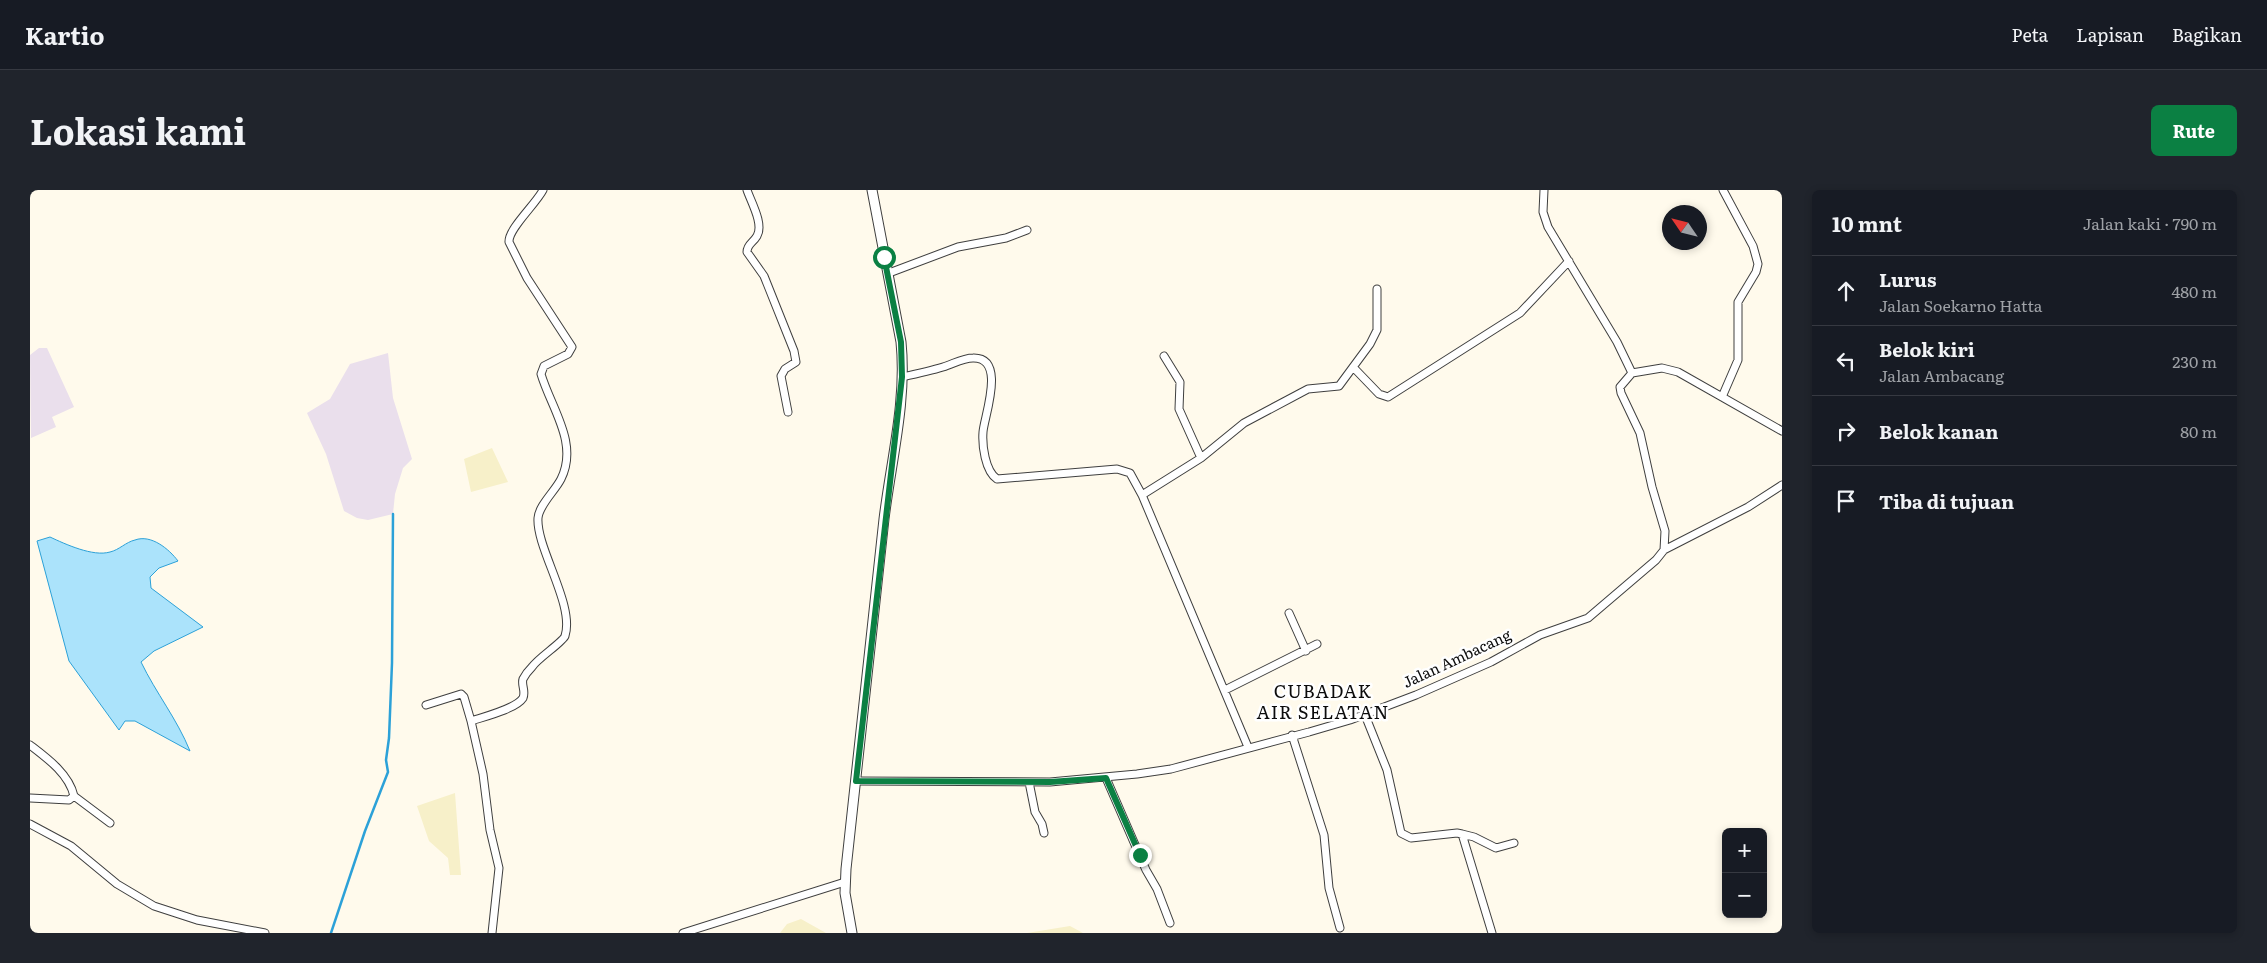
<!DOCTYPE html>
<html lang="id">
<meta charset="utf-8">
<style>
:root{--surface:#171b24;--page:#20242c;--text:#f1f3f6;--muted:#9ea1a6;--line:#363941;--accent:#0b8043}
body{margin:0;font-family:Literata,serif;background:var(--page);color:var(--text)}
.controls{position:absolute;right:15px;bottom:15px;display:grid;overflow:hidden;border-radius:8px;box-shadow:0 2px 8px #0003}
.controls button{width:45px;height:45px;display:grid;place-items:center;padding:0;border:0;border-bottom:1px solid var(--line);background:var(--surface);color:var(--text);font:25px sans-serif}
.compass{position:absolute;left:1632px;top:15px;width:45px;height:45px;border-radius:50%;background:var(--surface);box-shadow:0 2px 8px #0003;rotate:305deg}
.stop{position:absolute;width:15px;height:15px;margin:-11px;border:4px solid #0b8043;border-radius:50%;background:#fff}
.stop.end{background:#0b8043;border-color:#fff;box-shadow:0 1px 5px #0008}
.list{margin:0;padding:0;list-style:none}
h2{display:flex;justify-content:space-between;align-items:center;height:65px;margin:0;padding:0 20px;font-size:21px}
h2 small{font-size:16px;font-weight:400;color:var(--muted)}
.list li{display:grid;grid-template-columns:32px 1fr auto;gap:15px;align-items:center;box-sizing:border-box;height:70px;padding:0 20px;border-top:1px solid var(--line)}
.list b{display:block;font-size:19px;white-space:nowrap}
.list p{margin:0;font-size:16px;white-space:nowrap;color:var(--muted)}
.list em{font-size:16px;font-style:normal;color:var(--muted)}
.icon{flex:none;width:28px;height:28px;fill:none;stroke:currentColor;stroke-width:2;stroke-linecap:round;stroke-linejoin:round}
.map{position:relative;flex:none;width:1752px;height:743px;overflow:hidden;border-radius:8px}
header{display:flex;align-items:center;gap:30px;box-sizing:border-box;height:70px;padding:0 25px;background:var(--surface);border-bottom:1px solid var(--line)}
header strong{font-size:24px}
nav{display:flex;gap:28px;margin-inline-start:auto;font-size:18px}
.intro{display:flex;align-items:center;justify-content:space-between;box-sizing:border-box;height:120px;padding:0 30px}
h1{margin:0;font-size:35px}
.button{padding:12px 22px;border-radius:8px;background:var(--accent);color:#fff;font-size:18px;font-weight:700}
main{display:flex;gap:30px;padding:0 30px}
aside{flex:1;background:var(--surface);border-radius:8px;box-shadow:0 2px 8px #0003}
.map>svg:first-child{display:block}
.industrial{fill:#eadfec}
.farmland{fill:#f7f0c9}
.water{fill:#abe3fb;stroke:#2ca1d8}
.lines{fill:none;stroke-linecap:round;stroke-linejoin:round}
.stream{stroke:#2ca1d8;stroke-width:2.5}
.minor-casing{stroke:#3f3f3f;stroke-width:9}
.tertiary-casing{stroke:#3f3f3f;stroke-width:11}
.minor{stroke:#fff;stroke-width:7}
.tertiary{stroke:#fff;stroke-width:9}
.route{stroke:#0b8043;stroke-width:6}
.labels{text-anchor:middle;stroke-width:5;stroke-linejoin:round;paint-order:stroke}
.street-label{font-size:15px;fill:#0c0c0c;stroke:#fff}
.quarter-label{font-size:18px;letter-spacing:1px;fill:#0c0c0c;stroke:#fff}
</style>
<header>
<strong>Kartio</strong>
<nav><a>Peta</a><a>Lapisan</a><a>Bagikan</a></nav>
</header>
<div class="intro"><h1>Lokasi kami</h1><a class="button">Rute</a></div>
<main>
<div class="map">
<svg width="1752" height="743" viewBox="0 0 1752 743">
<rect width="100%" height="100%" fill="#fffaec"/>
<path class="industrial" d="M9 158H17L44 217 22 227 26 237 1 248 0 165Z
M358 163 363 208 382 269 373 278 365 304 363 324 338 330 327 328 314 321 296 264 277 223 300 209 320 174Z"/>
<path class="farmland" d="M462 258 478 292 441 302 434 269Z
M425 603 431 685H420L418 668 399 651 387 616Z
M771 729 796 743H750L757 734Z
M1040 736 1053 743H997Z"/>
<path class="water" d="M20 347C35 354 63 367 80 362 89 360 96 352 105 350 121 344 139 359 148 371L129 378 120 387 121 398 173 437 124 461 111 472C126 503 147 529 160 561L105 531H95L89 540 39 471 7 351Z"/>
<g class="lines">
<path class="stream" d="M301 743 335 641 358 582 356 570 359 548 362 473 363 324"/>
<defs>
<path id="minor" d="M717 0C721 12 734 34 727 46 723 53 717 54 717 62L734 86 764 161 766 172 755 179 751 186 758 222
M1514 0 1513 22 1518 37 1587 152 1602 183
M859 83 928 57 976 48 997 40
M1134 166 1150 192 1149 219 1171 268
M1323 177 1349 204 1358 207 1490 123 1539 71
M872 187C886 184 900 181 913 177 923 174 933 168 943 168 977 167 954 227 953 242 952 255 955 281 967 289L1087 279 1100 283 1112 305 1218 557
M1692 207 1708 170V112L1726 82 1728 74 1723 56 1693 0
M1112 305 1171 268 1214 233 1278 199 1309 196 1340 154 1347 140V99
M1634 360 1718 317 1752 295
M1259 423 1276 461
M1195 500 1287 454
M396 515 431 504 434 507 441 531
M1335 525 1357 580 1371 643 1381 648 1427 643 1432 644 1462 743
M1262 545 1294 645 1299 698 1310 738
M0 555C17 568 39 584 44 606L39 610 0 608
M1076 588 1116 680 1127 699 1140 733
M826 591 1020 592 1107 584 1141 579 1279 542 1320 530 1386 505 1461 472 1510 445 1558 428 1626 370 1634 360 1635 341 1622 297 1610 243 1591 203 1590 197 1602 183 1632 178 1648 182 1752 241
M999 592 1005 622 1012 634 1014 643
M44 606 80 633
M0 634 41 656 87 694 124 716 167 730 235 743
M1432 644 1444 647 1466 658 1484 653
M462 743 469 678 460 640 453 584 441 531C453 527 486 519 493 508 496 501 491 495 493 489 495 485 499 480 502 477 508 468 533 452 535 446 545 415 506 358 508 328 509 315 525 301 531 289 549 253 521 218 511 184L514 176 538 164 542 157 497 88 479 52C478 39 506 14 513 0
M653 743 815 692"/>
<path id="tertiary" d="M822 743 815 703 816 679C829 562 841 445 854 329 861 271 877 211 871 152L842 0"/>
</defs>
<use href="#minor" class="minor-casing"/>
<use href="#tertiary" class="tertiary-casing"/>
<use href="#minor" class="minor"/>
<use href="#tertiary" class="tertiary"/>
</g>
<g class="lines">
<path class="route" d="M854 67 871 152 872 187 826 591 1020 592 1076 588 1110 665"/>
</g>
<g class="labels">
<g class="street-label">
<text transform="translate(1427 469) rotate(-25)" y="5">Jalan Ambacang</text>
</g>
<g class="quarter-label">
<text x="1293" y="508">CUBADAK<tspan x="1293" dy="21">AIR SELATAN</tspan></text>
</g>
</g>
</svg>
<div class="controls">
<button>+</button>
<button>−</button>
</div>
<svg class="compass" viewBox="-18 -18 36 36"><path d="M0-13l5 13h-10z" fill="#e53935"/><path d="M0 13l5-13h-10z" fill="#9ea1a6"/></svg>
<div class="stop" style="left:854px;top:67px"></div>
<div class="stop end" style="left:1110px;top:665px"></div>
</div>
<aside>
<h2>10 mnt<small>Jalan kaki · 790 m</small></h2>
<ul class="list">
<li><svg class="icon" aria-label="ahead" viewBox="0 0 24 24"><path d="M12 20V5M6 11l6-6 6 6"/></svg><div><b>Lurus</b><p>Jalan Soekarno Hatta</p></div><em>480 m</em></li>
<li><svg class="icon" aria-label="left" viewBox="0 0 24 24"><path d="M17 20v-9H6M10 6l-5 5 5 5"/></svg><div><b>Belok kiri</b><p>Jalan Ambacang</p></div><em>230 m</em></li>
<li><svg class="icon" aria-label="right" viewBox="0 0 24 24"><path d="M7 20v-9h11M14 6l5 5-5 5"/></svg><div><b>Belok kanan</b></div><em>80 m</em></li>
<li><svg class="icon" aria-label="arrive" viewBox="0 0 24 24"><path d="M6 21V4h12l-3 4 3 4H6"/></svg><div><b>Tiba di tujuan</b></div></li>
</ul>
</aside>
</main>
